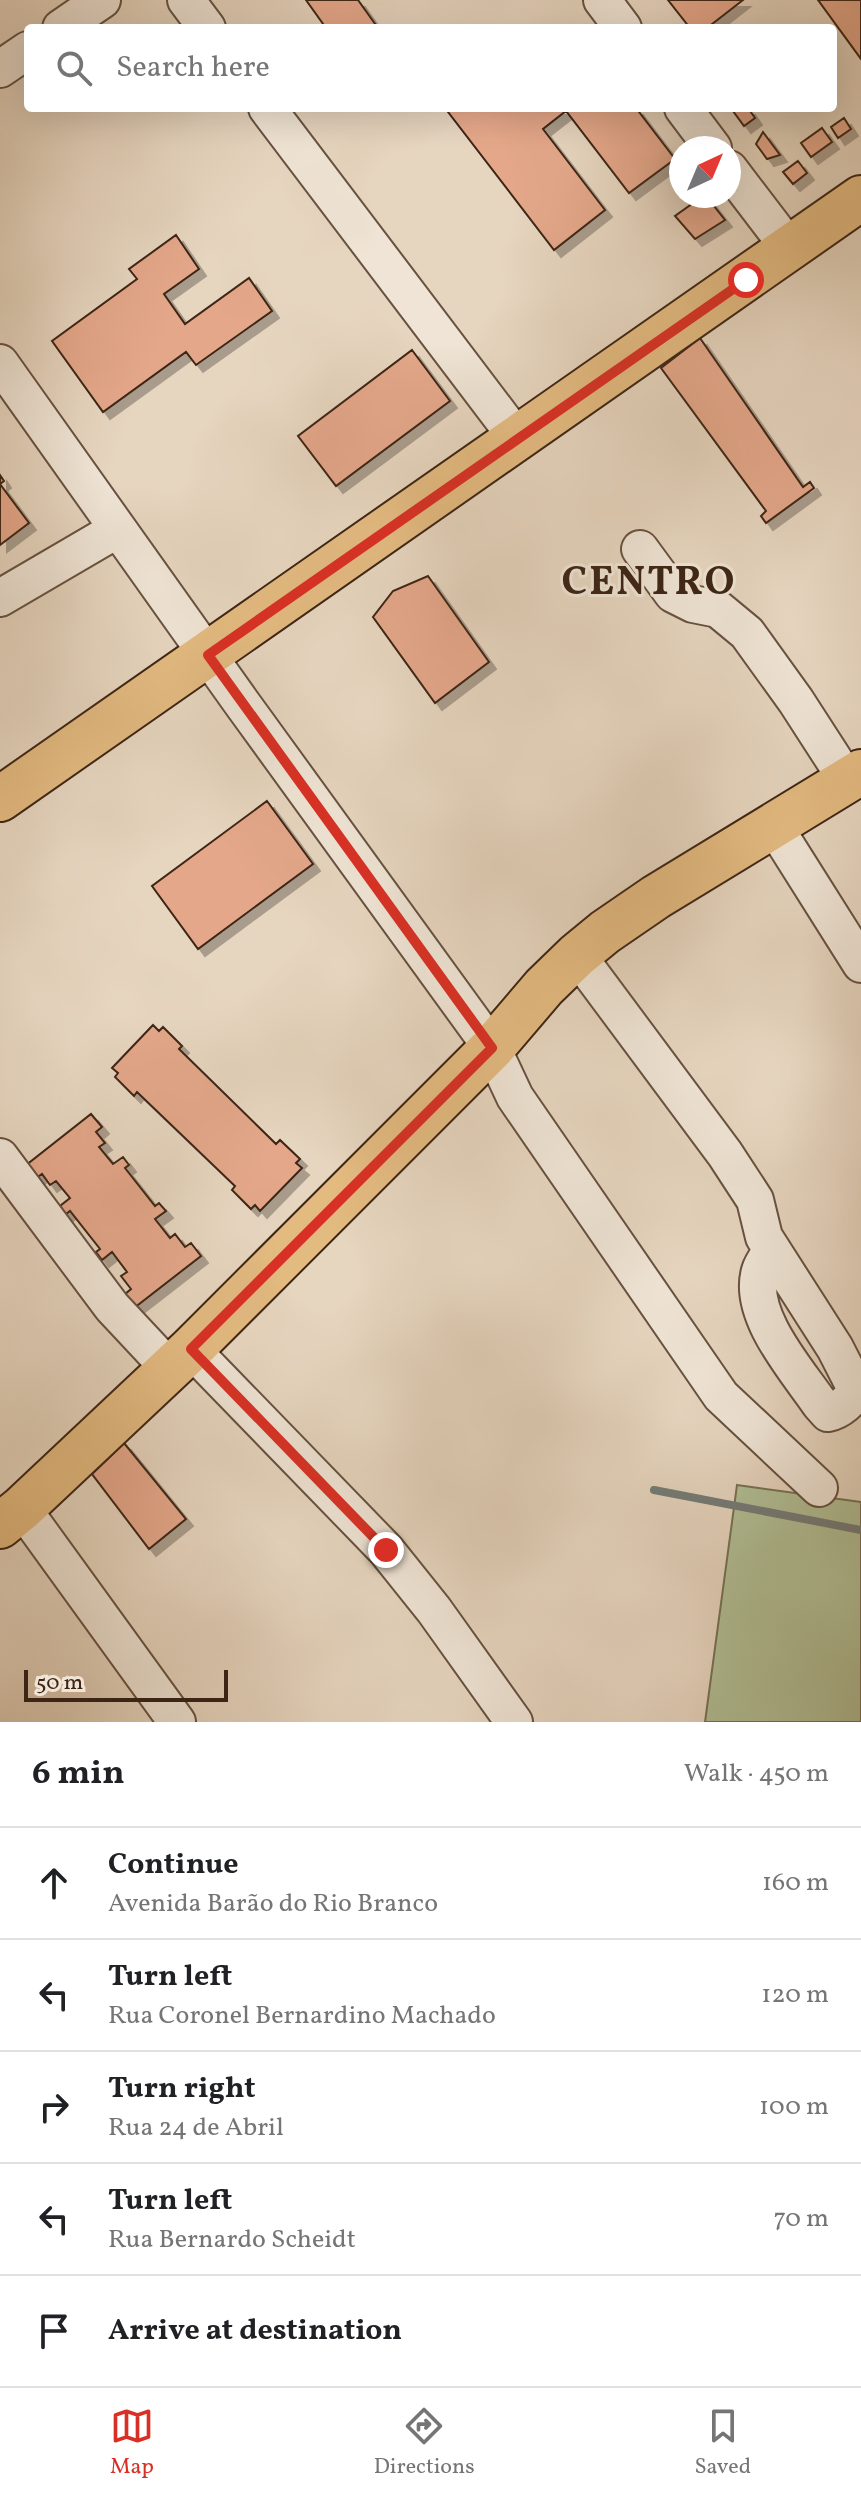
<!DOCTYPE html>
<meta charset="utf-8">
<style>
:root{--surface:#fff;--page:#f2f2f2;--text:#202124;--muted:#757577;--line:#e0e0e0;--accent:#d93025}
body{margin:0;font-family:Vollkorn,serif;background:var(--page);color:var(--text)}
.compass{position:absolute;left:669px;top:136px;width:72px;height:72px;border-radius:50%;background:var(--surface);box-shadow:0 8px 32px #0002;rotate:44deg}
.scale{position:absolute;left:24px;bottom:20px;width:204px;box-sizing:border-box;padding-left:8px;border:4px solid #3d2515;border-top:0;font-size:22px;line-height:28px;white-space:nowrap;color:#3d2515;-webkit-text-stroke:6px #efe4d5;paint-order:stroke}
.stop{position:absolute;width:24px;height:24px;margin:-18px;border:6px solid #d93025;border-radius:50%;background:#fff}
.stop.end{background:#d93025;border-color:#fff;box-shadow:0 2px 8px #0008}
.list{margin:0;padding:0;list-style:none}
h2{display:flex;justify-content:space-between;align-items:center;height:104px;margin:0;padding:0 32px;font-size:34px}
h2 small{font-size:26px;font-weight:400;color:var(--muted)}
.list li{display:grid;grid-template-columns:52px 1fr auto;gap:24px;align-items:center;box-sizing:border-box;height:112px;padding:0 32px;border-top:2px solid var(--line)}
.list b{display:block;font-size:30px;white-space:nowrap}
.list p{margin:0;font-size:26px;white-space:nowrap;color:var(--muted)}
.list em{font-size:26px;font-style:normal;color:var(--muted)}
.icon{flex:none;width:44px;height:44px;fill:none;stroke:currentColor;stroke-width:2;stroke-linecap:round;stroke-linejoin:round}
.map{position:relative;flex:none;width:861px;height:1722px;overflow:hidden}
.search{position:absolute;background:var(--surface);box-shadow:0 8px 32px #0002;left:24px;right:24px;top:24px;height:88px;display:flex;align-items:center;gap:20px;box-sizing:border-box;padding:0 28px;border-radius:8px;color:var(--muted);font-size:30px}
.sheet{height:664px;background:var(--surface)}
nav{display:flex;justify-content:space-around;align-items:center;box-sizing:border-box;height:112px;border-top:2px solid var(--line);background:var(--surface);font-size:22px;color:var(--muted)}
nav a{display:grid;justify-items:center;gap:4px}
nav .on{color:var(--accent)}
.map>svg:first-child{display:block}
.green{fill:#b1be95;stroke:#777255;stroke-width:2}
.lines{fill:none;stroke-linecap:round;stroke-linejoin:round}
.stream{stroke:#747c78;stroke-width:8}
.building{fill:#e4a78a;stroke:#3d2515;stroke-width:2;filter:url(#shadow)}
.minor-casing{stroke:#675140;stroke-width:40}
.major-casing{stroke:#3d2515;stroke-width:48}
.minor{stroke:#efe4d5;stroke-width:36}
.major{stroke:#e3ba80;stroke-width:44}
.route{stroke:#d93025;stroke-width:10}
.labels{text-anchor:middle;stroke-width:6;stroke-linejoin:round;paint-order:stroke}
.district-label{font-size:40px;font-weight:bold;letter-spacing:2px;fill:#3d2515;stroke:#efe4d5}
</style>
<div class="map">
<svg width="861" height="1722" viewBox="0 0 861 1722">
<defs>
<filter id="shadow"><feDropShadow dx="7" dy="7" stdDeviation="0" flood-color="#0004"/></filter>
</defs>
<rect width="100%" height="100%" fill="#e6d5bf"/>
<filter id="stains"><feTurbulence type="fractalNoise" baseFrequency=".0025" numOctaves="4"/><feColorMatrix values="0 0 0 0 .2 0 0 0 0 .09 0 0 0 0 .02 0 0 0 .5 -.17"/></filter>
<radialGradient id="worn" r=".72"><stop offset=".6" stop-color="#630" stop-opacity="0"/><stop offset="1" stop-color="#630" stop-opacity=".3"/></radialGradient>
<path class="green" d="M737 1485 861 1502V1722H705Z"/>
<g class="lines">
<path class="stream" d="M654 1490 861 1530"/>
</g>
<path class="building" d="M306 0H358L378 28H326Z
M668 0H743L707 28H690Z
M818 0H861V59Z
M445 108H636L675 159 629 193 566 111 543 129 605 210 554 250Z
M737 108H748L755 118 744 126 733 111Z
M844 118 851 129 838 138 831 127Z
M822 128 832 142 811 157 801 143Z
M763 132 780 155 767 159 756 144Z
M798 161 807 173 793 184 783 172Z
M703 196H706L725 220 695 239 675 216Z
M176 235 199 269 164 294 185 324 249 278 272 311 196 365 186 352 103 412 52 341 137 279 129 269Z
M700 338 803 487 810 482 814 488 766 523 761 516 766 511 661 368Z
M412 350 450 401 336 486 298 436Z
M0 475 4 481 0 484 29 523 0 545Z
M428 576 489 662 435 703 373 617 393 591Z
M267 801 313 864 198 949 152 886Z
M153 1025 159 1031 163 1027 182 1046 179 1049 276 1144 280 1140 300 1159 296 1163 302 1168 260 1211 255 1205 251 1209 232 1190 235 1186 137 1092 134 1096 115 1077 118 1073 112 1068Z
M91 1114 102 1127 96 1132 105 1143 99 1147 113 1164 123 1157 129 1165 125 1168 155 1206 159 1203 166 1211 155 1219 170 1238 175 1234 185 1247 191 1243 201 1256 134 1308 124 1295 131 1289 121 1276 127 1272 112 1252 102 1260 96 1252 100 1249 70 1211 66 1214 60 1206 70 1198 56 1181 50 1185 42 1174 35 1179 25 1166Z
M124 1443 186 1519 149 1549 92 1474Z"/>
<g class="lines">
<defs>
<path id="minor" d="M186 0 207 28
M602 0 623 28
M61 28 102 0
M0 69 28 50
M267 108 517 438
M683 108 713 148
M729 169 790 249
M0 363 241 702 492 1048 515 1097 721 1396 819 1488
M640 549 673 594 693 604 718 609 747 633 796 701 847 780
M0 598 118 529
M774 826 861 964
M577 955 725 1154 755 1200 764 1237 835 1348 857 1391C849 1401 841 1410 828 1413L820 1404C797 1370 747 1315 760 1271 762 1264 768 1256 772 1250
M0 1157 112 1307 170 1369
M191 1349 386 1550 434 1610 514 1722
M22 1508 177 1722"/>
<path id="major" d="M0 799 861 198
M0 1526 22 1508 191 1349 492 1048 544 987 577 955 605 932 656 897 861 772"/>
</defs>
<use href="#minor" class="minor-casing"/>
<use href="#major" class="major-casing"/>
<use href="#minor" class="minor"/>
<use href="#major" class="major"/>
</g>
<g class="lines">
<path class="route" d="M386 1550 191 1349 492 1048 208 655 746 280"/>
</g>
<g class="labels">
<g class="district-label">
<text x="649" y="594">CENTRO</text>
</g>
</g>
<rect width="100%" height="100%" filter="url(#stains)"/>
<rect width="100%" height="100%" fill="url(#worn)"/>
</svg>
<svg class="compass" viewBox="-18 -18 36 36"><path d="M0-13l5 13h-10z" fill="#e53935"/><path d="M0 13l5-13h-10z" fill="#757577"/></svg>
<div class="scale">50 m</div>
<div class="stop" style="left:746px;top:280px"></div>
<div class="stop end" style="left:386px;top:1550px"></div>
<div class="search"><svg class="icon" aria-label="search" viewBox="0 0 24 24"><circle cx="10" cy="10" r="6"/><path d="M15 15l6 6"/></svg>Search here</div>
</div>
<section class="sheet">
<h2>6 min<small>Walk · 450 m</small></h2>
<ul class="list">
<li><svg class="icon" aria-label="ahead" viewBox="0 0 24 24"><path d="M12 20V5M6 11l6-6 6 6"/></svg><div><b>Continue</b><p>Avenida Barão do Rio Branco</p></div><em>160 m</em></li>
<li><svg class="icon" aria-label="left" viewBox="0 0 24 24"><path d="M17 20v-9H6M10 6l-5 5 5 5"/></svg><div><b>Turn left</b><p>Rua Coronel Bernardino Machado</p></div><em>120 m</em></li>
<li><svg class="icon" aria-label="right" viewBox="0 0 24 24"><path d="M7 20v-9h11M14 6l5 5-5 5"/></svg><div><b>Turn right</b><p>Rua 24 de Abril</p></div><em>100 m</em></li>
<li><svg class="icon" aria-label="left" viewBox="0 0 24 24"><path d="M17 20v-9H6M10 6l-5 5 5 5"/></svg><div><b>Turn left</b><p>Rua Bernardo Scheidt</p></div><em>70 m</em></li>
<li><svg class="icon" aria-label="arrive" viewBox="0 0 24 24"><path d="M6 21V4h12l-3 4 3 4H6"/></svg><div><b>Arrive at destination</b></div></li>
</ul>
</section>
<nav>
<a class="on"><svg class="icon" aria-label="map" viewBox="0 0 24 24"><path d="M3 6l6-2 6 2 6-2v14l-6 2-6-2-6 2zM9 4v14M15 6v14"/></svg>Map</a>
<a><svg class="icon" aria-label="directions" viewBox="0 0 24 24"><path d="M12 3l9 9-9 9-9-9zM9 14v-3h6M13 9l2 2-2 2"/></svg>Directions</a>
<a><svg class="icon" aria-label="saved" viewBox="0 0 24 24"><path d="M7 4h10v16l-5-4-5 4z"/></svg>Saved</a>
</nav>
